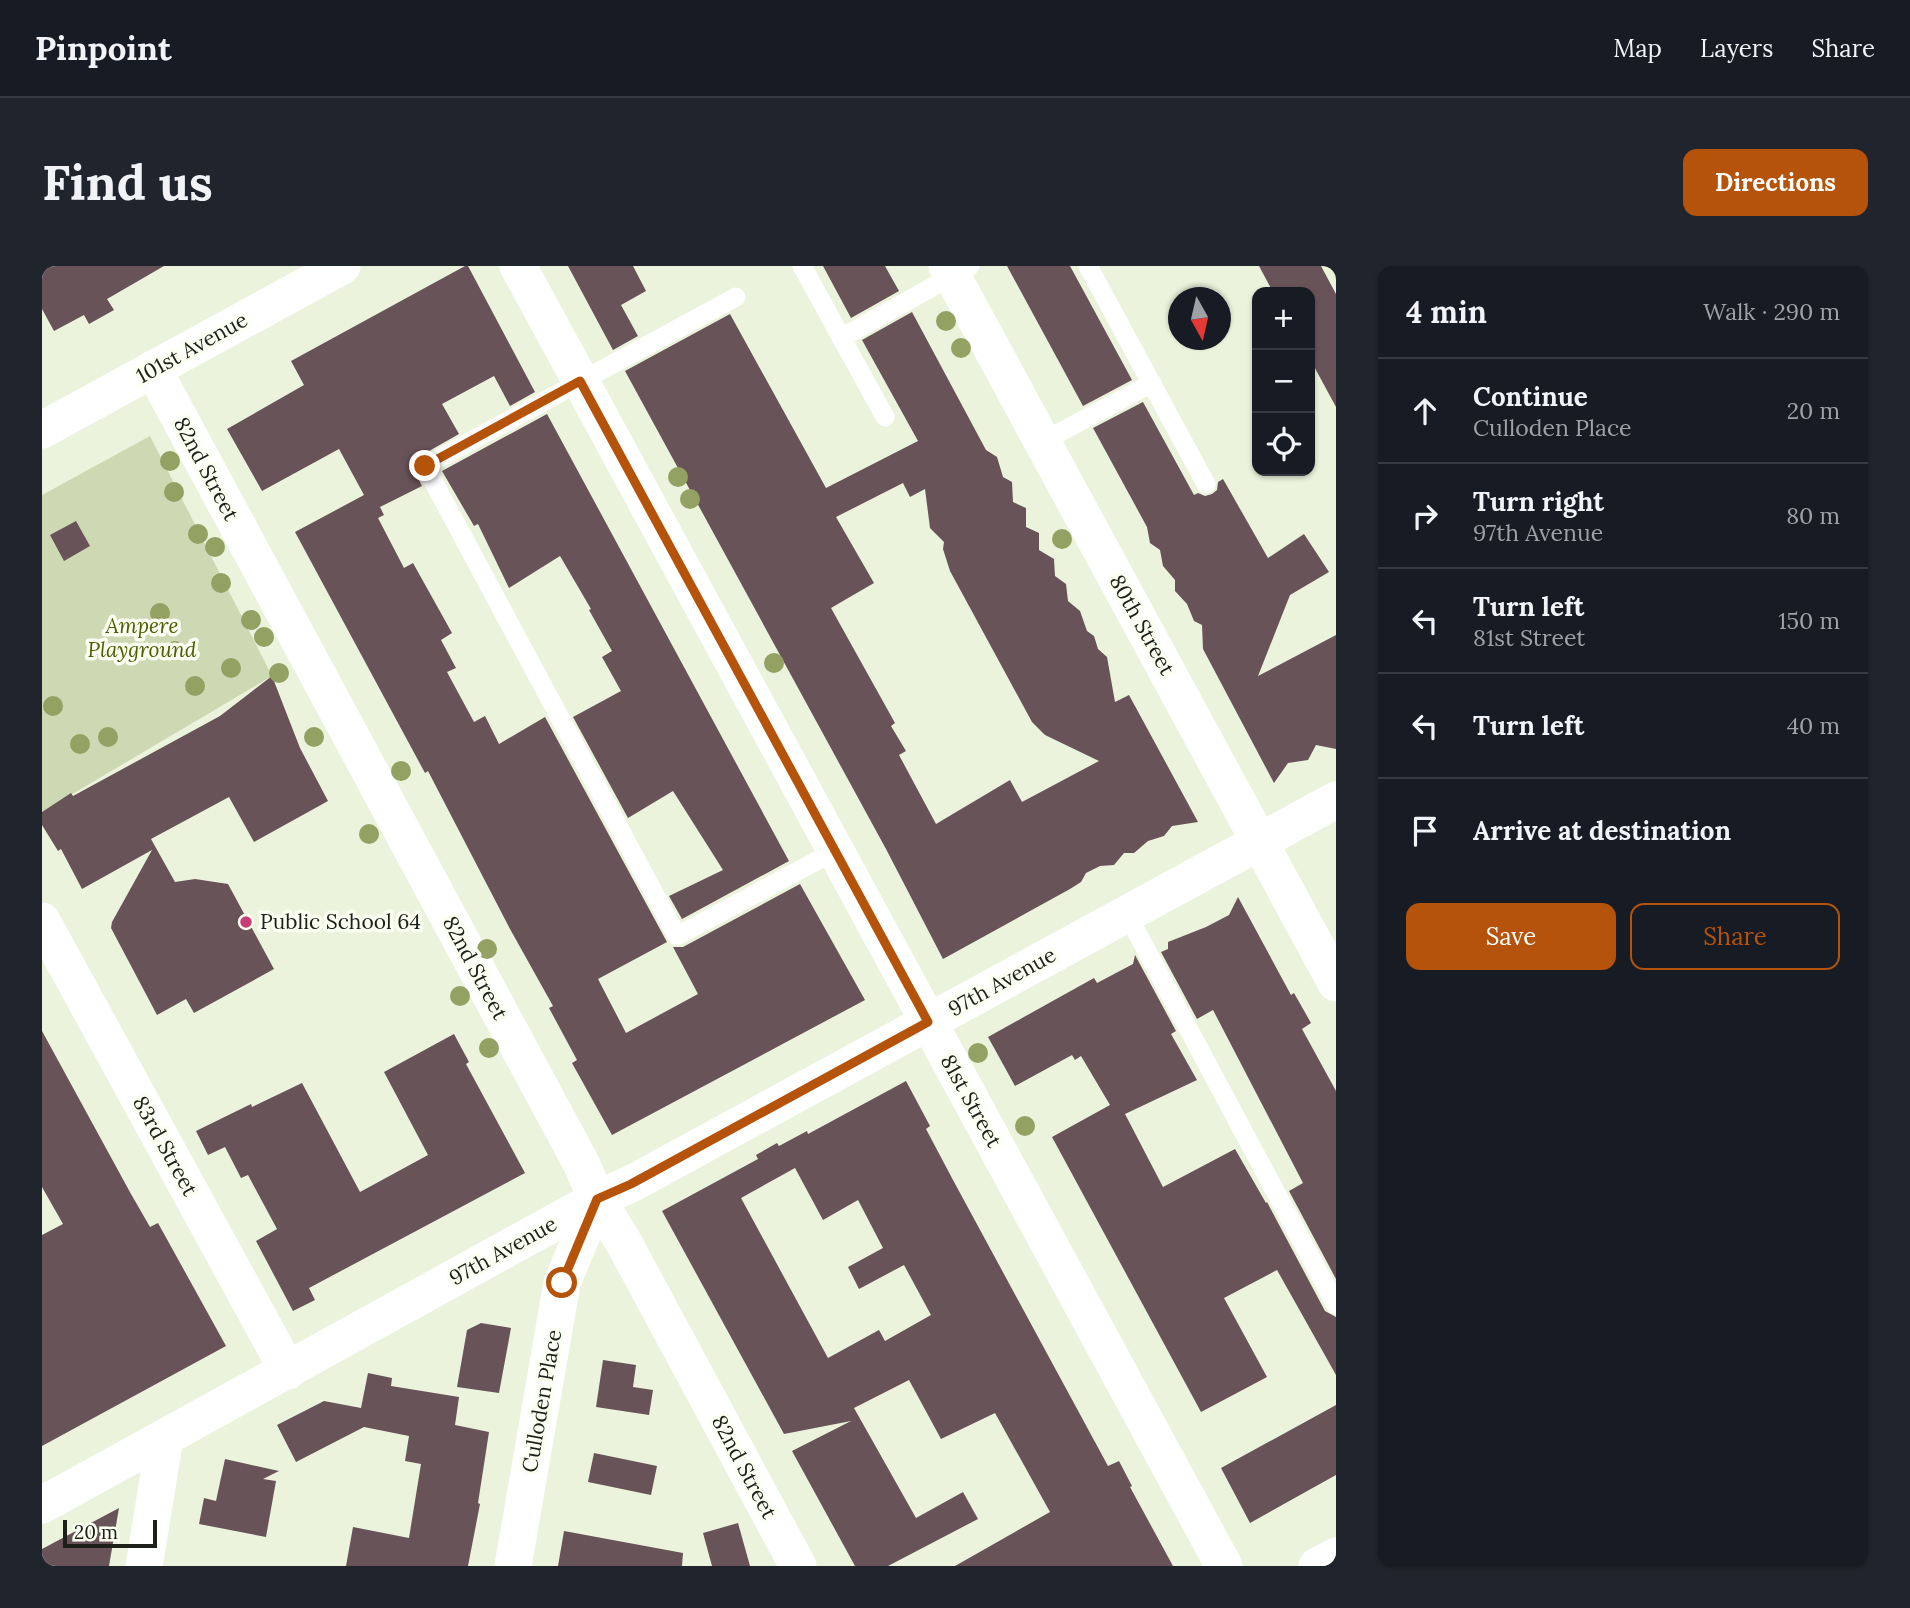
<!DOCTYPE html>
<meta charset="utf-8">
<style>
:root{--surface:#171b24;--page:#20242c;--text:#f1f3f6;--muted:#9ea1a6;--line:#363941;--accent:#b45309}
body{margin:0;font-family:Lora,serif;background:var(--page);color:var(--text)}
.controls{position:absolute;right:21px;top:21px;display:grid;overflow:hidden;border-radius:14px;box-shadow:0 2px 5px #0004}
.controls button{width:63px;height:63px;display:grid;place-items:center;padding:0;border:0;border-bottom:2px solid var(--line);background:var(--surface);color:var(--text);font:35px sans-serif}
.compass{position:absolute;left:1126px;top:21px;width:63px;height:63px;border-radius:50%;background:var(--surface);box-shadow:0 2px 5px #0004;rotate:172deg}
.scale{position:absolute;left:21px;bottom:18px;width:94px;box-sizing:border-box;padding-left:7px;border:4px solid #1d2018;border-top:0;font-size:19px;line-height:24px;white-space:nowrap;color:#1d2018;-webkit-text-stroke:5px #fafff2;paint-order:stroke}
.stop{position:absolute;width:21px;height:21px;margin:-16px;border:5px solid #b45309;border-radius:50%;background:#fff}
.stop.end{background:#b45309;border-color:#fff;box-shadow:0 2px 7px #0008}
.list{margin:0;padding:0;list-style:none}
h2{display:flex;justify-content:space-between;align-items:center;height:91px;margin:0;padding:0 28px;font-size:30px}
h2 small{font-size:23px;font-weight:400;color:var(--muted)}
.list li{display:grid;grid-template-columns:46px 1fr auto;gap:21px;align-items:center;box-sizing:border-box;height:105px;padding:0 28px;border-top:2px solid var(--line)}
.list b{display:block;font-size:26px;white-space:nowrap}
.list p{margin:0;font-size:23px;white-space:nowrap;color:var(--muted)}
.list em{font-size:23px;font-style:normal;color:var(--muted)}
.actions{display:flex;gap:14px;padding:21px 28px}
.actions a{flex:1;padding:16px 0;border:2px solid var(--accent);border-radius:14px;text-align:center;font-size:24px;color:var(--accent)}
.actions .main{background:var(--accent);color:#fff}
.icon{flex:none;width:38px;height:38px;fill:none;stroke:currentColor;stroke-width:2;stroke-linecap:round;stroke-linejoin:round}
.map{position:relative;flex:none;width:1294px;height:1300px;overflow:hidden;border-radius:14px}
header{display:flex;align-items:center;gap:42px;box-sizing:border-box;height:98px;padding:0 35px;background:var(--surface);border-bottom:2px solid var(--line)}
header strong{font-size:33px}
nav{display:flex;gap:38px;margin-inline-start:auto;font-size:24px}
.intro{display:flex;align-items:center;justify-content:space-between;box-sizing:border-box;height:168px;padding:0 42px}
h1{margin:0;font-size:49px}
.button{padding:18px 32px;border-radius:14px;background:var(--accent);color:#fff;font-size:24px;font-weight:700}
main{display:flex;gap:42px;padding:0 42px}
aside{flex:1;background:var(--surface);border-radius:14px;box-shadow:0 2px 5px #0004}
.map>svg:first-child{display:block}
.green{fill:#cdd9b3}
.building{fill:#685359;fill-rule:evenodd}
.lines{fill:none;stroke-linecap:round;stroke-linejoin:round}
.service{stroke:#fff;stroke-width:19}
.minor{stroke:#fff;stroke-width:37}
.tree{fill:#93a163}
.route{stroke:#b45309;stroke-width:9}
.poi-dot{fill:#c83e77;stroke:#fafff2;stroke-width:2.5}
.labels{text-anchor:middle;stroke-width:7;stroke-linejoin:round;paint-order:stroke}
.street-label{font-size:21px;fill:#1d2018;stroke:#fafff2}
.park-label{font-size:21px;font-style:italic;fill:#4b5e00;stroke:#fafff2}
.poi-label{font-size:21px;fill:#1d2018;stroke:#fafff2;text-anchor:start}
</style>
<header>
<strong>Pinpoint</strong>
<nav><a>Map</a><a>Layers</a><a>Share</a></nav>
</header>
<div class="intro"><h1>Find us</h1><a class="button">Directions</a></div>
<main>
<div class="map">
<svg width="1294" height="1300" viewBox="0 0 1294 1300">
<rect width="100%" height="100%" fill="#ebf3dd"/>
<path class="green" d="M108 170 230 410 0 546V229Z"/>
<path class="building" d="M0 0H122L65 33 72 44 47 58 42 49 12 65 0 43Z
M423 0H426L493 126 468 140 452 110 400 138 417 168 373 193 372 205 380 220 338 241 342 249 336 252 362 302 371 297 410 367 399 374 414 402 405 406 432 456 443 450 457 478 503 451 625 676 556 713 584 767 656 728 631 681H641L758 618 823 734 570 869 530 797 535 794 507 742 511 740 468 663 386 505 383 507 253 266 322 229 297 183 220 225 185 163 262 119 249 95Z
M526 0H591L604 25 579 39 596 70 571 84Z
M781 0H843L857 25 809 52Z
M965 0H1028L1090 114 1041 140Z
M1217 0H1279L1294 28V141L1268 93V26H1231Z
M870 46 944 184 955 191 961 211 970 216 971 236 984 242V261L997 267V284L1012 293 1013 310 1024 318 1026 335 1038 345 1045 365 1052 370 1056 383 1065 391 1073 436 1087 429 1156 556 1130 560 1122 570 1106 575 1092 587H1082L1072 599 1058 600 1044 607 1039 616 1028 623 901 693 844 583 583 105 688 48 784 222 876 175 820 74ZM861 217 868 231 883 223 888 262 902 276 901 283 908 305 990 456 1003 469 1057 495 980 536 968 514 894 558 857 489 864 485 849 460 853 457 789 342 832 317 794 251Z
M1101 136 1152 229 1156 227 1163 230 1170 228 1175 224 1176 216 1181 213 1226 292 1262 268 1287 306 1248 329 1216 410 1294 369V483L1274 479 1266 494 1246 497 1232 517 1161 383 1160 359 1152 355 1145 338 1133 325V314L1121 300 1118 284 1108 277 1105 261 1051 162Z
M505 148 747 595 640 653 627 630 681 604 631 525 586 552 531 451 579 425 560 391 570 385 547 344 549 343 518 290 467 322 436 258 432 260 400 205Z
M34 255 48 280 22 295 8 269Z
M230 410 258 482 286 535 212 576 187 531 109 573 133 616 153 613 186 618 232 703 152 747 144 733 115 749 69 662 70 656 110 584 40 623 19 583 16 585 0 559V546L29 527 31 530 178 450Z
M1196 631 1249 729 1252 727 1269 757 1260 763 1294 825V1013L1247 925 1261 917 1171 744 1155 753 1119 686 1126 683V676L1164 661 1187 649Z
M1093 689 1134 765 1129 768 1155 814 1083 848 1121 921 1193 883 1224 937 1225 936 1283 1045 1294 1051V1109L1235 1004 1182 1032 1225 1111 1159 1146 1010 871 1068 839 1039 790 1033 794 1030 789 973 820 946 771 1052 712 1055 717 1091 698Z
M0 765 89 928 108 961 116 957 184 1080 0 1180V969L21 958 0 921Z
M412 768 427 796 424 798 483 907 267 1022 273 1034 251 1045 214 975 235 963 206 909 199 912 183 881 166 889 154 865 209 838 210 841 260 817 318 926 386 889 342 806Z
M864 815 888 860 884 863 911 914 1066 1200 1077 1195 1090 1220 1088 1221 1131 1300H913L1008 1246 953 1147 899 1173 867 1114 812 1142 874 1252 921 1226 936 1253 846 1300H813L750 1185 809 1155 742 1168 620 945 716 893 714 889 735 877 737 880 765 865 766 868ZM753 902 781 954 816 934 841 982 806 1001 817 1023 862 999 889 1049 843 1075 837 1064 786 1092 699 932Z
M439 1057 469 1062 457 1127 415 1121 425 1064Z
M561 1094 594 1099 591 1121 611 1124 607 1149 554 1141Z
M326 1107 350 1112 349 1120 417 1131 413 1159 447 1166 436 1237 438 1238 426 1300H304L311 1261 367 1272 379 1198 363 1195 367 1170 322 1161 254 1196 235 1159 282 1135 319 1142Z
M1294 1139V1209L1208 1257 1179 1202Z
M552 1187 615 1200 609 1229 546 1216Z
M183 1193 237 1205 221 1213 234 1215 224 1271 157 1258 162 1232 174 1235Z
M77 1242 67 1300H0V1283Z
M696 1257 708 1300H670L661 1267Z
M522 1265 641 1287 640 1300H516Z"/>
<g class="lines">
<path class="service" d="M760 0 843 151
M1046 0 1164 218
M694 31 383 200 635 670 793 585
M799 72 928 0
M1000 176 1110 117
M1085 648 1294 1039"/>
<path class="minor" d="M476 0 1182 1300
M905 0 1294 717
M111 103 539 897 555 933 582 977 756 1300
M0 164 300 0
M0 655 246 1105
M0 1239 555 933 589 918 1294 534
M102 1300 123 1172
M471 1300 520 1017 555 933
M1275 1300 1294 1290"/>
</g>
<g class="tree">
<circle cx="904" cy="55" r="10"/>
<circle cx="919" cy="82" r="10"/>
<circle cx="128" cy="195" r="10"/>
<circle cx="636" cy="211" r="10"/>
<circle cx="132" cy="226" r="10"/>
<circle cx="648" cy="233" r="10"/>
<circle cx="156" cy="268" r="10"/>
<circle cx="1020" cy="273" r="10"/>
<circle cx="173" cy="281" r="10"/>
<circle cx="179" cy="317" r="10"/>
<circle cx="118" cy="347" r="10"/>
<circle cx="209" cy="354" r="10"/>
<circle cx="222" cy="371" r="10"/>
<circle cx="133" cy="385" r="10"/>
<circle cx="732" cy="397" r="10"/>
<circle cx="189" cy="402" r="10"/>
<circle cx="237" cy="407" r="10"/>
<circle cx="153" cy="420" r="10"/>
<circle cx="11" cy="440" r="10"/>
<circle cx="66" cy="471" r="10"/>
<circle cx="272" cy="471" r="10"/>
<circle cx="38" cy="478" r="10"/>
<circle cx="359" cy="505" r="10"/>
<circle cx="327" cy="568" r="10"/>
<circle cx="445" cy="683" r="10"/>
<circle cx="418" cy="730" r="10"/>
<circle cx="447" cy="782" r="10"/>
<circle cx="936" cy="787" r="10"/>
<circle cx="983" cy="860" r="10"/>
</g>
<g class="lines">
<path class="route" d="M383 200 538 115 886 756 589 918 555 933 520 1017"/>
</g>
<circle class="poi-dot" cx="204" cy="656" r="7"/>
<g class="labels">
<g class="street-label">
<text transform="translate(150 82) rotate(-29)" y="7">101st Avenue</text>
<text transform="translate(164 203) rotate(62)" y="7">82nd Street</text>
<text transform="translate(1100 359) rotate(61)" y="7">80th Street</text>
<text transform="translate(433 702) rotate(62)" y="7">82nd Street</text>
<text transform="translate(960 716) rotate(-29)" y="7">97th Avenue</text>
<text transform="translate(929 835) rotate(61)" y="7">81st Street</text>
<text transform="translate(123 880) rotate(61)" y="7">83rd Street</text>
<text transform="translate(461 985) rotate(-29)" y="7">97th Avenue</text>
<text transform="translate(500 1135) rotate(-80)" y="7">Culloden Place</text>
<text transform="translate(702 1201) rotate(62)" y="7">82nd Street</text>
</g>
<g class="park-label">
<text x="100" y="367">Ampere<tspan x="100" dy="24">Playground</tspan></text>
</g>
<g class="poi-label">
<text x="218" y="663">Public School 64</text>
</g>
</g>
</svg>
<div class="controls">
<button>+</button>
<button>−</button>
<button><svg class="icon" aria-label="locate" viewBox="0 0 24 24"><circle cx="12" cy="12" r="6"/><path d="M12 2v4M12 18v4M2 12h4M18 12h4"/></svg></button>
</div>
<svg class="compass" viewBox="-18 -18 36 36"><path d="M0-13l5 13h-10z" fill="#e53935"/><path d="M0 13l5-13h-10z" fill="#9ea1a6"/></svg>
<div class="scale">20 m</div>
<div class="stop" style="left:520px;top:1017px"></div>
<div class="stop end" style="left:383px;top:200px"></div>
</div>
<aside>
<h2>4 min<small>Walk · 290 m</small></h2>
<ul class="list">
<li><svg class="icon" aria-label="ahead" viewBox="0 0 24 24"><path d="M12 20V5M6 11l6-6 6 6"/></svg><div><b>Continue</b><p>Culloden Place</p></div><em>20 m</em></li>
<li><svg class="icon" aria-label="right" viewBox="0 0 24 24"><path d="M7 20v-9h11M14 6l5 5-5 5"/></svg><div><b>Turn right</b><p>97th Avenue</p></div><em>80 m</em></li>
<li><svg class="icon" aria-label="left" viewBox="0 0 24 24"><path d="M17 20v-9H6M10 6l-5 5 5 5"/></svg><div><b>Turn left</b><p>81st Street</p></div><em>150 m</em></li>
<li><svg class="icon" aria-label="left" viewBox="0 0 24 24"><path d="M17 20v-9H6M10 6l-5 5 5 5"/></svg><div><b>Turn left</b></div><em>40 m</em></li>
<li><svg class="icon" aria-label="arrive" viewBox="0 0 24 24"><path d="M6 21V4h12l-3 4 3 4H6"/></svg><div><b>Arrive at destination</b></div></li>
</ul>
<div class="actions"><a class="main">Save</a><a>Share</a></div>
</aside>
</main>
